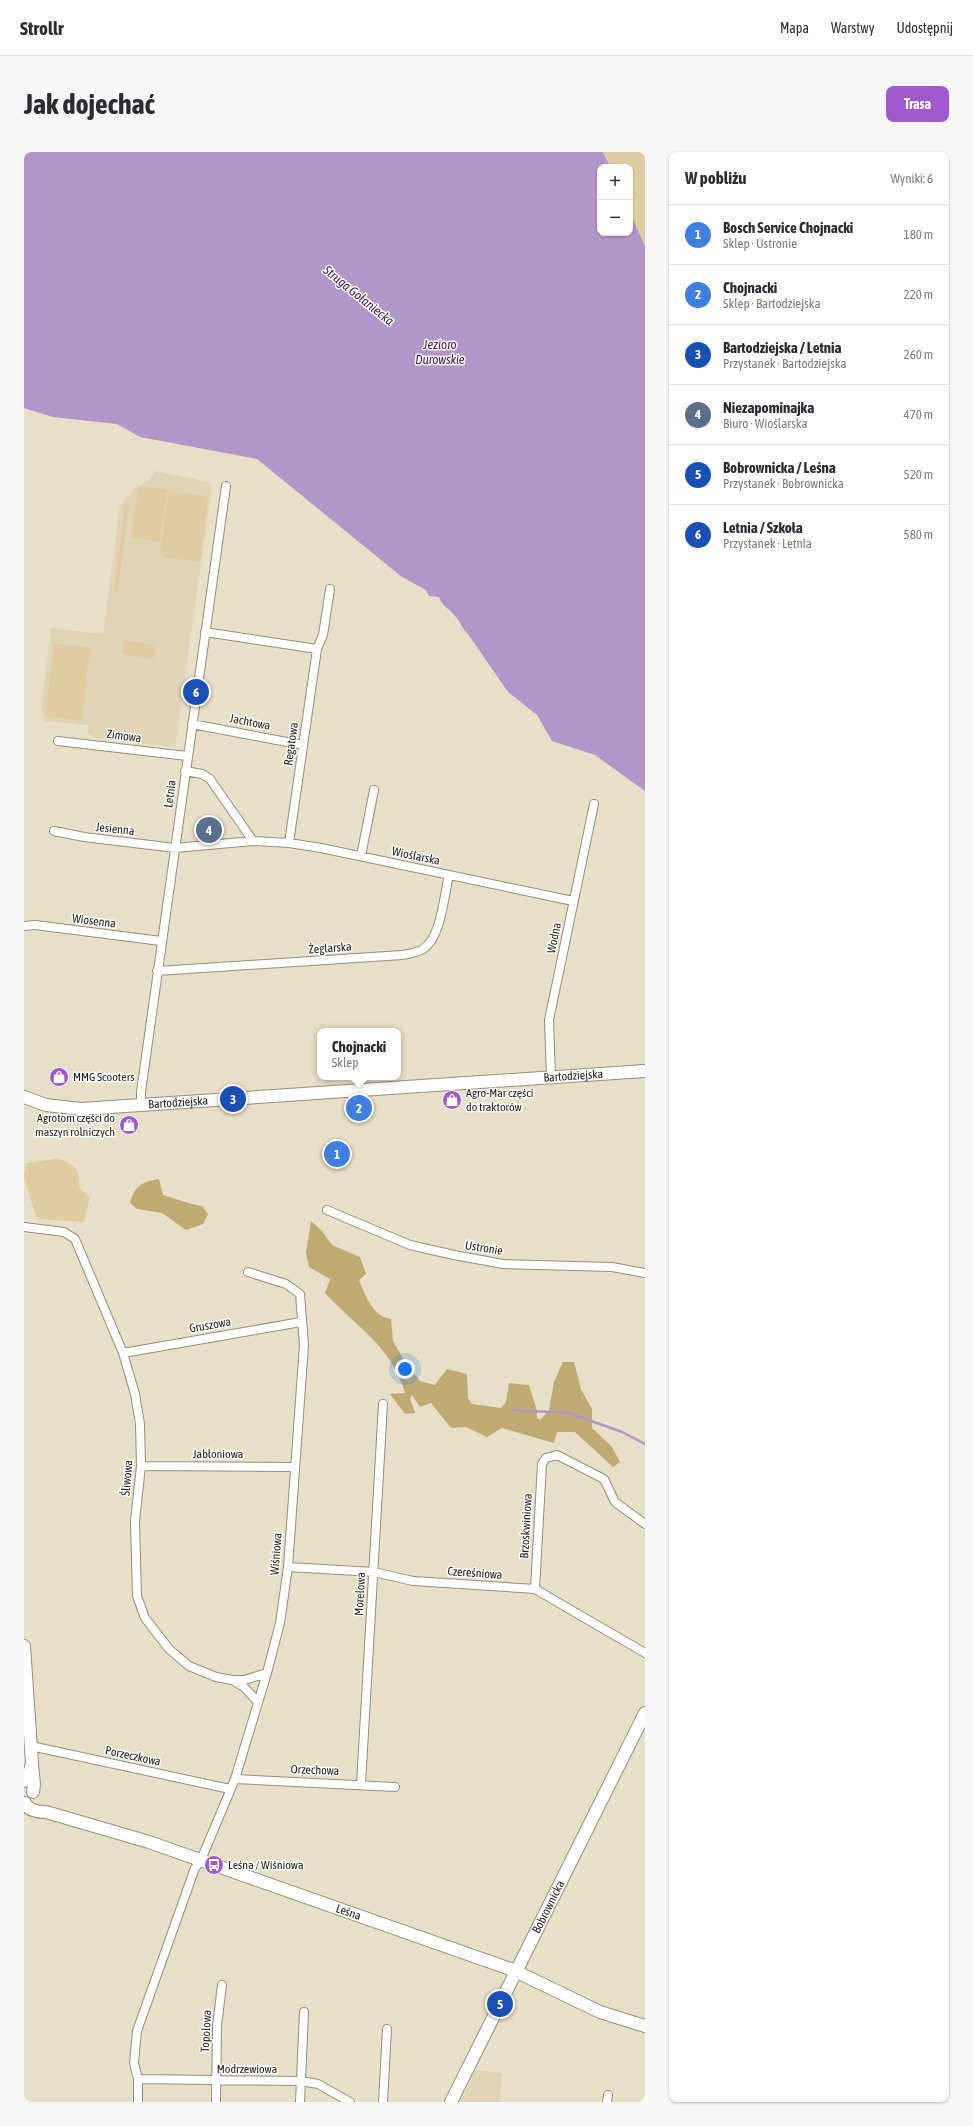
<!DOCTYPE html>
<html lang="pl">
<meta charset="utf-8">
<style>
:root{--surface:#fff;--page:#f7f7f7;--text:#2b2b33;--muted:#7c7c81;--line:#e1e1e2;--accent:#9f58cd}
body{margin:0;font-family:"Asap Condensed",sans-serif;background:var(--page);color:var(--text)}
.controls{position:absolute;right:12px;top:12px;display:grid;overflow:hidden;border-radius:8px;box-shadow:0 1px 3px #0004}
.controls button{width:36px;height:36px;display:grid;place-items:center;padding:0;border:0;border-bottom:1px solid var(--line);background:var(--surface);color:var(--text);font:20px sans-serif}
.you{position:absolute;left:381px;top:1217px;width:14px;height:14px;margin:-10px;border:3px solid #fff;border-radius:50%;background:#1a73e8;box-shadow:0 0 0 6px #1a73e833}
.badge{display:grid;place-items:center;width:26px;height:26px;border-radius:50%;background:var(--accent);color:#fff;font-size:13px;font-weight:700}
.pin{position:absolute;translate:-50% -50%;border:2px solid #fff;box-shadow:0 1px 4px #0006}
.popup{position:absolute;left:293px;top:876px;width:84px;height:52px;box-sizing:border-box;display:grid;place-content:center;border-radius:8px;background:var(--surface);filter:drop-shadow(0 1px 3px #0005);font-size:13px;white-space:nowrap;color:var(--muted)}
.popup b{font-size:15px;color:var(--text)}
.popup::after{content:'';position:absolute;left:50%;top:100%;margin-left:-8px;border:8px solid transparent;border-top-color:var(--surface)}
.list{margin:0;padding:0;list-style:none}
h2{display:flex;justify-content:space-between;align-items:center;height:52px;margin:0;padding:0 16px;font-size:17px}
h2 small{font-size:13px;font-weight:400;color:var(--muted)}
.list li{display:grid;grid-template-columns:26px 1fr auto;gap:12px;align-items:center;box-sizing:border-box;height:60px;padding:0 16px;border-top:1px solid var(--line)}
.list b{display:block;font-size:15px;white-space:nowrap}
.list p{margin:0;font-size:13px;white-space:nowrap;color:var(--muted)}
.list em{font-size:13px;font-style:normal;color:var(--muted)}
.map{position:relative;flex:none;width:621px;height:1950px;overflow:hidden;border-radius:8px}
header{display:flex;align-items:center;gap:24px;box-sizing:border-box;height:56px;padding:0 20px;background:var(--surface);border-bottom:1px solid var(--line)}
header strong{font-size:19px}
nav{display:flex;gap:22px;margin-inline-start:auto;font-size:14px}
.intro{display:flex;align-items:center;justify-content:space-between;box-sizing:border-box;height:96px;padding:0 24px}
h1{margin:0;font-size:28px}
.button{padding:10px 18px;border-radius:8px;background:var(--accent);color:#fff;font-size:14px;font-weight:700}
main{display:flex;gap:24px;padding:0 24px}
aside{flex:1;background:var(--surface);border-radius:8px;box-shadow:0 1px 3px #0004}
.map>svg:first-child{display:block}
.built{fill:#e1d4b6}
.green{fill:#dfcda1}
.forest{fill:#c0aa74}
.water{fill:#b196c7}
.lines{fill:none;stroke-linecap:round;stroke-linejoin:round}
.stream{stroke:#b196c7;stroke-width:2.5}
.street-casing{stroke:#978e79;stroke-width:10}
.secondary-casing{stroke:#978e79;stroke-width:14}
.street{stroke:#fff;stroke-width:8}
.secondary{stroke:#fff;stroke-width:12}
.labels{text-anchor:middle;stroke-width:3;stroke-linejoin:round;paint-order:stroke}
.street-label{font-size:12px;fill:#211e15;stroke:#fff}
.poi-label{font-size:12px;fill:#211e15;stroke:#fff;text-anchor:start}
.water-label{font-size:13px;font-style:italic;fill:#46225d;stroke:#fff}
</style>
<header>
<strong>Strollr</strong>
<nav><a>Mapa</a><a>Warstwy</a><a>Udostępnij</a></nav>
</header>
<div class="intro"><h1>Jak dojechać</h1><a class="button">Trasa</a></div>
<main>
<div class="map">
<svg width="621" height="1950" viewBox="0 0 621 1950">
<rect width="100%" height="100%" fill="#e8dfc8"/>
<path class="built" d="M132 319 184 330 188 334 151 595 70 586 64 581V573L21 569 17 557 27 476 79 482 96 353 111 337 125 328Z
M452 1918 478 1921 476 1950H437Z"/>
<path class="green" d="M579 0H621V94L606 61V15H586Z
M118 334 143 338 135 390 107 386 114 337Z
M145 339 184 345 176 410 138 405 136 401Z
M101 352 105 353 94 439 90 438Z
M100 488 132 493 130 507 98 502Z
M30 491 66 496 57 569 21 564Z
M32 1007C49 1009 57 1019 55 1036L66 1045 60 1070 13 1067 0 1026 2 1011Z"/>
<path class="forest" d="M135 1027 139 1043 168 1052 178 1054 184 1062 179 1072 162 1078 138 1061 113 1057 106 1051C111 1034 117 1030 135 1027Z
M287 1069 298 1079 308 1093 336 1105 342 1122 335 1128C342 1144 348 1164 367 1167L369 1189 381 1210 396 1229 411 1233 423 1217 443 1222 444 1246 448 1252 477 1256 482 1250 485 1231 505 1233 513 1259V1266L516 1268 525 1258 530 1230 539 1210H550L557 1237 568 1257V1276L588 1295 596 1310 589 1315 551 1280H533L530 1291 478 1276 463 1285 442 1275 427 1276 407 1251 396 1255 388 1243 386 1247 391 1261 381 1262 366 1242 381 1241C367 1193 332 1175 301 1141L306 1127 285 1115 282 1101Z"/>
<path class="water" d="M0 0H579L586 15H576V81H606V61L621 94V639L571 603 528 589 513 563 484 540 444 482C436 474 437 470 431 464 425 456 418 455 415 445L405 444 402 438 378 425 233 307 116 285 93 272 29 265 0 256Z"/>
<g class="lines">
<path class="stream" d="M488 1258 545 1261 598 1280 621 1292"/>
<defs>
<path id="street" d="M181 480 293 497
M168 572 279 593
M34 589 163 604
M161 619 178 622 186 627 229 689
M30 679 60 685 151 696 229 689 265 691 297 696 549 749
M265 691 293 497 299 483 306 437
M337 704 350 638
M0 774 11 773 137 789
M133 819 378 803C385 802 392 801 399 797 417 786 420 744 425 723
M527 925 525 868 570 652
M117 953V940L202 334
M303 1058 386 1093 430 1103 479 1112 588 1115 621 1121
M0 1075 40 1080 51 1087 99 1201 111 1242 116 1272 117 1314 111 1369 113 1444 121 1466 145 1497 165 1514 192 1525 208 1528H220L243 1521
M99 1201 277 1170
M117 1314 271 1315
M264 1415 350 1420 389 1429 511 1437 621 1501
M511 1437 518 1312 522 1306 533 1303 580 1327 591 1350 621 1372
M210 1529 220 1535 233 1549
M7 1594 206 1637
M211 1627 371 1635
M337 1632 359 1252
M114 1927 277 1929 294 1932 326 1950
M114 1950V1927L110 1911 113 1879 171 1716 177 1708 211 1627 243 1521 256 1471 264 1415 280 1193 276 1142 262 1132 224 1120
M192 1950 193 1874 198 1833
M276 1950 280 1860
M359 1950 363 1877
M583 1950 584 1943"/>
<g id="secondary">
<path id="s1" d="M0 945 22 953 57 957 621 919"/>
<path d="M0 1494 8 1611 5 1622 0 1629"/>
<path d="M8 1613 10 1632 9 1640"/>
<path id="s2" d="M1 1651C4 1659 14 1660 22 1660L125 1690 489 1818 576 1860 621 1874"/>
<path id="s3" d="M427 1950 621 1561"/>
</g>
</defs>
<use href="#street" class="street-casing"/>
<use href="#secondary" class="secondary-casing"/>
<use href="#street" class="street"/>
<use href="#secondary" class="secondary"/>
</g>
<defs>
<symbol id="shop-disc" viewBox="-11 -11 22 22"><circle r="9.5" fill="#9f58cd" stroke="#fff"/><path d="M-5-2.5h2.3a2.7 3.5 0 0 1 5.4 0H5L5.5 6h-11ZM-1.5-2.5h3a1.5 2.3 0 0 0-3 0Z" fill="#fff"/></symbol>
<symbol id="bus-disc" viewBox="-11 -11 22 22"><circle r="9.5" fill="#9f58cd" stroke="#fff"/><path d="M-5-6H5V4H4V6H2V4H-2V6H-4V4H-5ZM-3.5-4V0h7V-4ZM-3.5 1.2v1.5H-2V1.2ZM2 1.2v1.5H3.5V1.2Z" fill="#fff"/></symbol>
</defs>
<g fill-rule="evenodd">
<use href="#shop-disc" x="24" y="914" width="22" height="22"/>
<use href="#shop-disc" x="417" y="937" width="22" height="22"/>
<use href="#shop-disc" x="94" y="962" width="22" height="22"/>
<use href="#bus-disc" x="179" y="1702" width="22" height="22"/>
</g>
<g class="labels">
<g class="street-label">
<text transform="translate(226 570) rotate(11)" y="4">Jachtowa</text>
<text transform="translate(100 584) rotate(7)" y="4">Zimowa</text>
<text transform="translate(267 592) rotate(-82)" y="4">Regatowa</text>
<text transform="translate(146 642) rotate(-82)" y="4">Letnia</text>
<text transform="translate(91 677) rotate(6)" y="4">Jesienna</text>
<text transform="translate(392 704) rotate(12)" y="4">Wioślarska</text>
<text transform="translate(70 769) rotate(7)" y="4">Wiosenna</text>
<text transform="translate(530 786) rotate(-78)" y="4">Wodna</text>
<text transform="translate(306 796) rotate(-4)" y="4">Żeglarska</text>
<text dy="4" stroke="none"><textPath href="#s1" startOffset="552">Bartodziejska</textPath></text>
<text dy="4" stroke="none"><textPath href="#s1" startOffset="156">Bartodziejska</textPath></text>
<text transform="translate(460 1096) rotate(9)" y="4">Ustronie</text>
<text transform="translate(186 1173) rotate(-10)" y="4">Gruszowa</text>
<text x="194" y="1306">Jabłoniowa</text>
<text transform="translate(103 1326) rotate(-85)" y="4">Śliwowa</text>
<text transform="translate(502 1374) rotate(-87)" y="4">Brzoskwiniowa</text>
<text transform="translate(252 1402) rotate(-85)" y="4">Wiśniowa</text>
<text transform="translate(451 1421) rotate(4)" y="4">Czereśniowa</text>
<text transform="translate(336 1442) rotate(-87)" y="4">Morelowa</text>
<text transform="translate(109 1604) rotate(12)" y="4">Porzeczkowa</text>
<text transform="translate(291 1618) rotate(2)" y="4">Orzechowa</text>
<text dy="4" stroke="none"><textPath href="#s3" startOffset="218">Bobrownicka</textPath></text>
<text dy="4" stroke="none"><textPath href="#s2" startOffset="343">Leśna</textPath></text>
<text transform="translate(182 1879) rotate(-87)" y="4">Topolowa</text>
<text x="223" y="1921">Modrzewiowa</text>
</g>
<g class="poi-label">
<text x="49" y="929">MMG Scooters</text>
<text x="442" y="945">Agro-Mar części<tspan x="442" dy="14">do traktorów</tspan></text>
<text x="91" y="970" text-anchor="end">Agrotom części do<tspan x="91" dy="14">maszyn rolniczych</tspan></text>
<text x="204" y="1717">Leśna / Wiśniowa</text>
</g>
<g class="water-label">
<text transform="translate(335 143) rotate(39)" y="5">Struga Gołaniecka</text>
<text x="416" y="197">Jezioro<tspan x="416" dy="15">Durowskie</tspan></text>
</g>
</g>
</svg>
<div class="controls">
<button>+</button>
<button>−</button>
</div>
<div class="you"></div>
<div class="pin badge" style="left:313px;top:1002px;background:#3f7fe0">1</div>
<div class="pin badge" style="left:335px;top:956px;background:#3f7fe0">2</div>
<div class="popup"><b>Chojnacki</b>Sklep</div>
<div class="pin badge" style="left:209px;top:947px;background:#1a4fb4">3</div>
<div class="pin badge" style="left:185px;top:678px;background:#5c6f8a">4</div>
<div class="pin badge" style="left:476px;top:1852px;background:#1a4fb4">5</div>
<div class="pin badge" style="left:172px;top:540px;background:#1a4fb4">6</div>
</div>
<aside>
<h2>W pobliżu<small>Wyniki: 6</small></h2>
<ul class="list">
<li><span class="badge" style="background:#3f7fe0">1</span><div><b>Bosch Service Chojnacki</b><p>Sklep · Ustronie</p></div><em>180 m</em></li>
<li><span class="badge" style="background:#3f7fe0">2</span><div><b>Chojnacki</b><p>Sklep · Bartodziejska</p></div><em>220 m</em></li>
<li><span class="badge" style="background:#1a4fb4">3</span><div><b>Bartodziejska / Letnia</b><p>Przystanek · Bartodziejska</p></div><em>260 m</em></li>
<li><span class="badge" style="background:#5c6f8a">4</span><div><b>Niezapominajka</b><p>Biuro · Wioślarska</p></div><em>470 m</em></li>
<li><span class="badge" style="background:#1a4fb4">5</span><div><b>Bobrownicka / Leśna</b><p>Przystanek · Bobrownicka</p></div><em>520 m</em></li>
<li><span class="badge" style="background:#1a4fb4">6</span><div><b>Letnia / Szkoła</b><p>Przystanek · Letnia</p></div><em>580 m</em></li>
</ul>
</aside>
</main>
